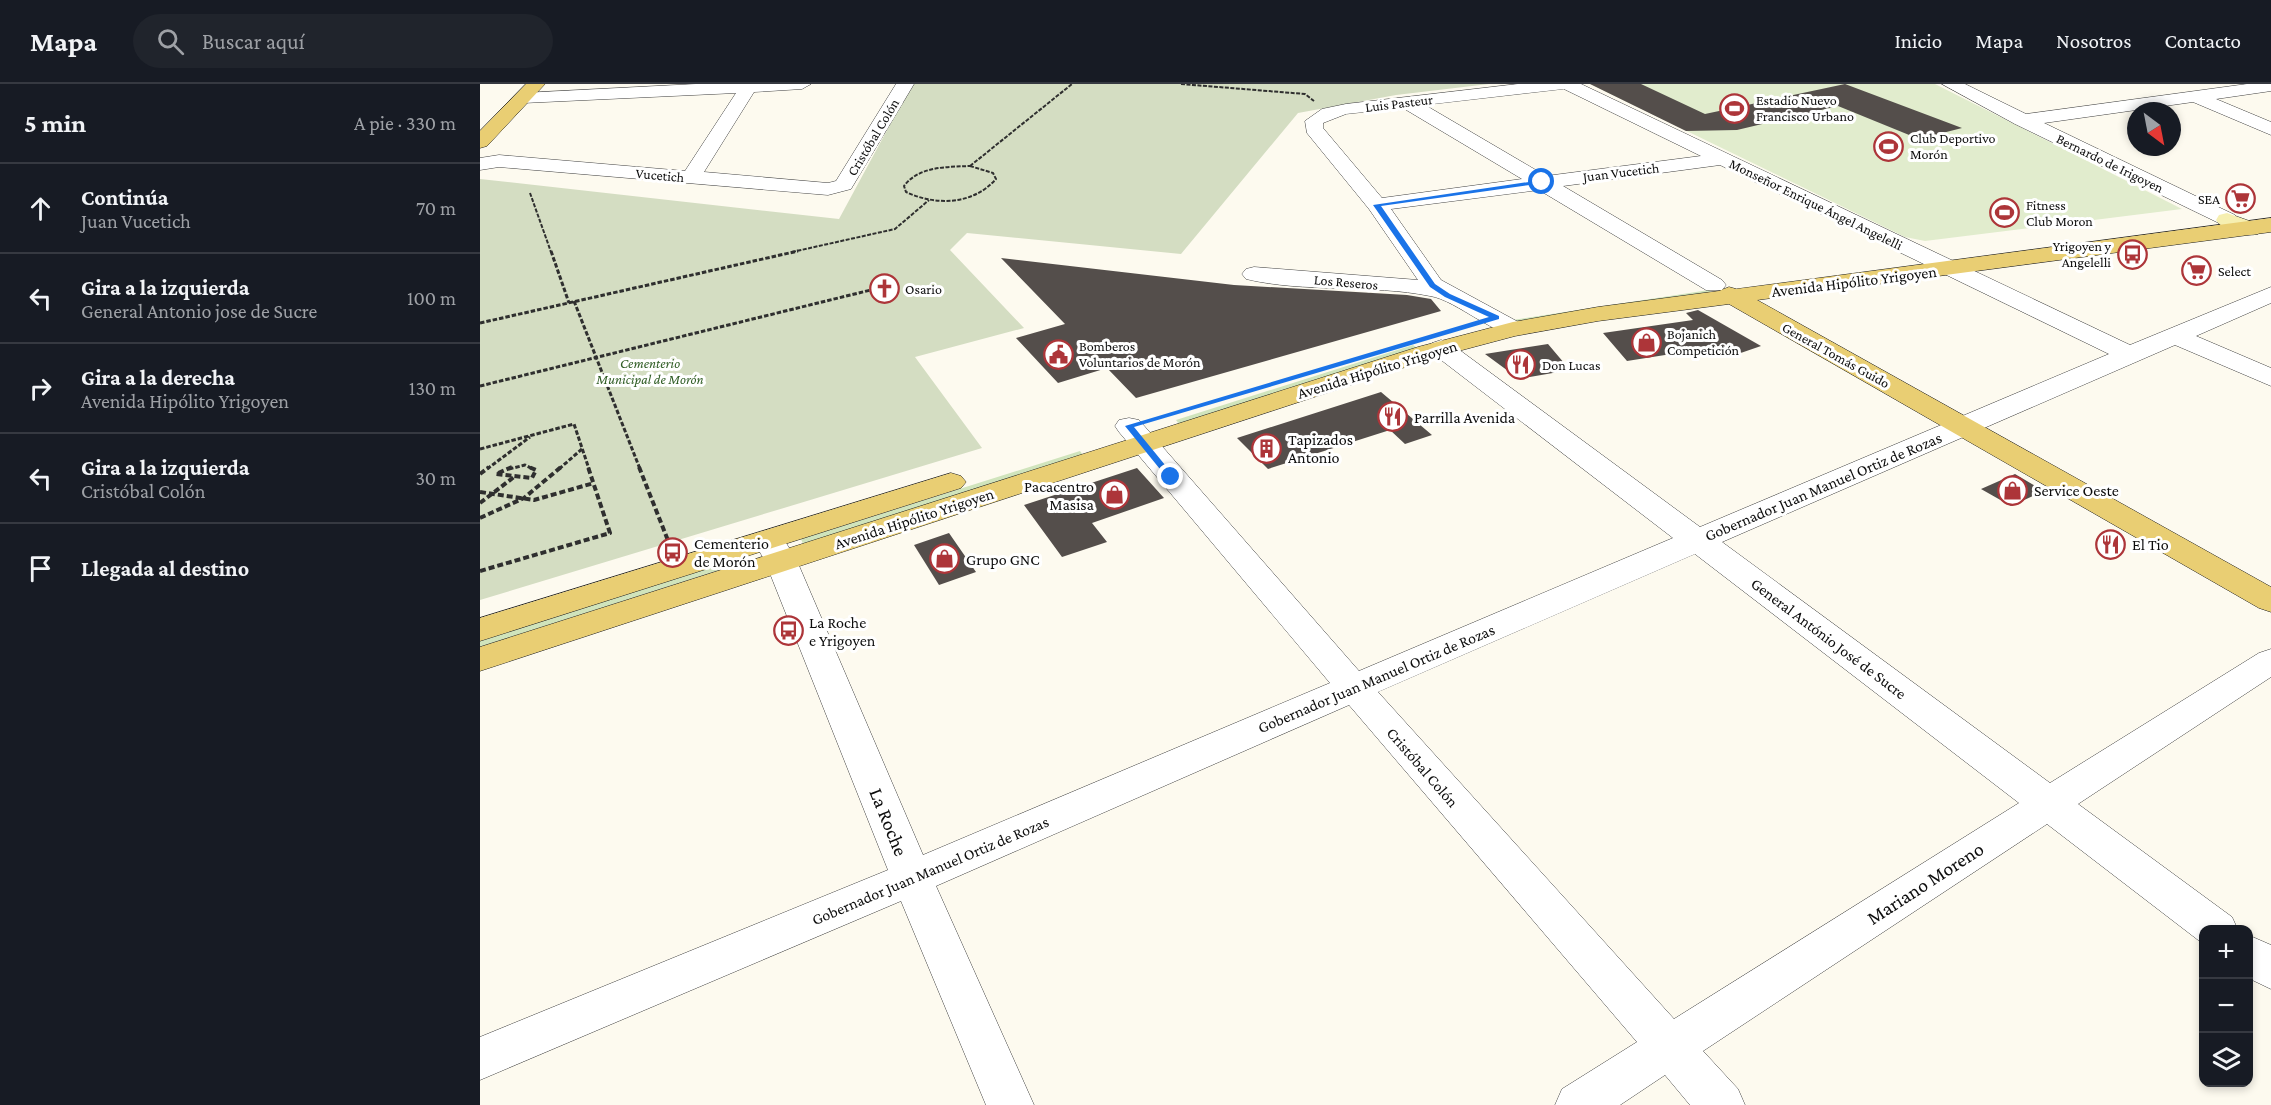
<!DOCTYPE html>
<html lang="es">
<meta charset="utf-8">
<style>
:root{--surface:#171b24;--page:#20242c;--text:#f1f3f6;--muted:#9ea1a6;--line:#363941}
body{margin:0;font-family:"Crimson Pro",serif;background:var(--page);color:var(--text)}
.controls{position:absolute;right:18px;bottom:18px;display:grid;overflow:hidden;border-radius:12px;box-shadow:0 3px 9px #0003}
.controls button{width:54px;height:54px;display:grid;place-items:center;padding:0;border:0;border-bottom:2px solid var(--line);background:var(--surface);color:var(--text);font:30px sans-serif}
.compass{position:absolute;left:1647px;top:18px;width:54px;height:54px;border-radius:50%;background:var(--surface);box-shadow:0 3px 9px #0003;rotate:148deg}
.stop{position:absolute;width:18px;height:18px;margin:-14px;border:4px solid #1a73e8;border-radius:50%;background:#fff}
.stop.end{background:#1a73e8;border-color:#fff;box-shadow:0 2px 6px #0008}
.list{margin:0;padding:0;list-style:none}
h2{display:flex;justify-content:space-between;align-items:center;height:78px;margin:0;padding:0 24px;font-size:26px}
h2 small{font-size:20px;font-weight:400;color:var(--muted)}
.list li{display:grid;grid-template-columns:39px 1fr auto;gap:18px;align-items:center;box-sizing:border-box;height:90px;padding:0 24px;border-top:2px solid var(--line)}
.list b{display:block;font-size:22px;white-space:nowrap}
.list p{margin:0;font-size:20px;white-space:nowrap;color:var(--muted)}
.list em{font-size:20px;font-style:normal;color:var(--muted)}
.icon{flex:none;width:33px;height:33px;fill:none;stroke:currentColor;stroke-width:2;stroke-linecap:round;stroke-linejoin:round}
.map{position:relative;flex:none;width:1791px;height:1021px;overflow:hidden}
header{display:flex;align-items:center;gap:36px;box-sizing:border-box;height:84px;padding:0 30px;background:var(--surface);border-bottom:2px solid var(--line)}
header strong{font-size:28px}
nav{display:flex;gap:33px;margin-inline-start:auto;font-size:21px}
.search{width:420px;height:54px;background:var(--page);display:flex;align-items:center;gap:15px;box-sizing:border-box;padding:0 21px;border-radius:33px;color:var(--muted);font-size:22px}
main{display:flex}
aside{flex:1;background:var(--surface)}
.map>svg:first-child{display:block}
.green{fill:#d0e4bc}
.cemetery{fill:#d4ddc2}
.pitch{fill:#e1eccd}
.building{fill:#544e4b}
.lines{fill:none;stroke-linecap:round;stroke-linejoin:round}
.minor-casing{stroke:#404040;stroke-width:1}
.secondary-casing{stroke:#2f2f2f;stroke-width:1}
.primary-casing{stroke:#1e1e1e;stroke-width:1}
.path-far2{stroke:#2f2f2f;stroke-width:2;stroke-dasharray:4 1.5;stroke-linecap:butt}
.path-far1{stroke:#2f2f2f;stroke-width:3;stroke-dasharray:4.5 2;stroke-linecap:butt}
.path{stroke:#2f2f2f;stroke-width:4;stroke-dasharray:6 3;stroke-linecap:butt}
.minor{fill:#fff;fill-rule:evenodd}
.secondary{fill:#f6efb1;fill-rule:evenodd}
.primary{fill:#e9ce73;fill-rule:evenodd}
.route{fill:#1a73e8}
.labels{text-anchor:middle;stroke-width:6;stroke-linejoin:round;paint-order:stroke}
.far-poi-label{font-size:14px;fill:#0d0d0d;stroke:#fff;text-anchor:start}
.far-street-label{font-size:14px;fill:#0d0d0d;stroke:#fff}
.far-park-label{font-size:14px;font-style:italic;fill:#305d25;stroke:#fff}
.street-label{font-size:16px;fill:#0d0d0d;stroke:#fff}
.poi-label{font-size:16px;fill:#0d0d0d;stroke:#fff;text-anchor:start}
.near-street-label{font-size:20px;fill:#0d0d0d;stroke:#fff}
</style>
<header>
<strong>Mapa</strong>
<div class="search"><svg class="icon" aria-label="search" viewBox="0 0 24 24"><circle cx="10" cy="10" r="6"/><path d="M15 15l6 6"/></svg>Buscar aquí</div>
<nav><a>Inicio</a><a>Mapa</a><a>Nosotros</a><a>Contacto</a></nav>
</header>
<main>
<aside>
<h2>5 min<small>A pie · 330 m</small></h2>
<ul class="list">
<li><svg class="icon" aria-label="ahead" viewBox="0 0 24 24"><path d="M12 20V5M6 11l6-6 6 6"/></svg><div><b>Continúa</b><p>Juan Vucetich</p></div><em>70 m</em></li>
<li><svg class="icon" aria-label="left" viewBox="0 0 24 24"><path d="M17 20v-9H6M10 6l-5 5 5 5"/></svg><div><b>Gira a la izquierda</b><p>General Antonio jose de Sucre</p></div><em>100 m</em></li>
<li><svg class="icon" aria-label="right" viewBox="0 0 24 24"><path d="M7 20v-9h11M14 6l5 5-5 5"/></svg><div><b>Gira a la derecha</b><p>Avenida Hipólito Yrigoyen</p></div><em>130 m</em></li>
<li><svg class="icon" aria-label="left" viewBox="0 0 24 24"><path d="M17 20v-9H6M10 6l-5 5 5 5"/></svg><div><b>Gira a la izquierda</b><p>Cristóbal Colón</p></div><em>30 m</em></li>
<li><svg class="icon" aria-label="arrive" viewBox="0 0 24 24"><path d="M6 21V4h12l-3 4 3 4H6"/></svg><div><b>Llegada al destino</b></div></li>
</ul>
</aside>
<div class="map">
<svg width="1791" height="1021" viewBox="0 0 1791 1021">
<rect width="100%" height="100%" fill="#fdfaef"/>
<path class="green" d="M1229 206 1232 209 1021 241 1019 238Z
M933 261 937 264 699 340 696 336Z
M600 367 603 371 323 460 321 455Z
M250 477 252 482 0 563V557Z"/>
<path class="cemetery" d="M432 0H1009L916 11 818 29 701 170 487 149 470 166 544 244 435 273 502 364 0 516V95L359 135Z"/>
<path class="pitch" d="M1110 0H1455L1702 125 1445 157 1425 153Z"/>
<path class="building" d="M1110 0H1161L1225 30 1365 0 1482 44 1439 55 1358 22 1257 46 1206 47Z
M521 174 754 201 927 211 951 215 961 227 656 314 627 284 578 299 536 254 585 240Z
M1218 226 1281 262 1252 272 1242 262 1147 277 1123 249 1213 236 1206 229Z
M1068 260 1090 286 1039 295 1005 270Z
M901 308 952 351 925 360 910 346 788 385 757 354Z
M657 384 684 414 612 439 627 458 582 473 544 421Z
M1535 390 1564 407 1531 422 1501 405Z
M469 449 496 488 459 501 434 461Z"/>
<g class="lines">
<defs>
<path id="minor" d="M216 0H331L322 5 274 8 224 88 348 99 356 97 416 0H434L371 105 348 111 19 83 0 86V74L19 71 205 87 256 9 43 19 34 14 43 9Z
M1038 0H1101L1650 261 1791 203V219L1716 252 1791 284V302L1695 261 1242 458 1570 699 1779 569 1791 565V593L1598 720 1752 833 1758 846H1724L1722 859 1567 740 1223 967 1258 1005 1265 1021H1210L1185 991 1140 1021H1075L1082 1005 1157 958 869 621 456 802 554 1021H506L421 817 0 996V953L408 786 285 477 273 456 278 449 289 447 300 449 317 477 443 771 850 599 639 348 635 342 639 336 649 334 659 336 879 587 1193 454 952 269 948 264 952 259 961 256 970 259 1220 443 1629 270 1240 81 1083 102 1242 196 1246 201 1242 206H1226L1059 106 911 125 961 196 1042 240 1045 245 1042 250C1018 256 977 216 950 212 891 200 824 209 766 195L762 190 766 185 774 183 938 196 889 125 827 49 825 37 842 25 866 20ZM1084 5 1221 72 1066 92 945 21ZM923 24 1042 95 902 114 843 44V39L866 30ZM1215 470 1539 719 1194 935 898 608Z
M1462 0H1485L1546 30 1767 0H1791V7L1736 15 1791 38V51L1713 18 1564 39 1755 131 1758 136 1755 141 1747 143 1535 40Z
M1768 851 1791 861V905L1768 894Z"/>
<path id="secondary" d="M1747 129 1778 140 1781 145 1778 150C1766 153 1743 147 1736 136L1739 131Z"/>
<path id="primary" d="M46 0H65L7 62 0 64V47Z
M1791 134V148L1277 216 1791 503V528L1779 524 1249 220 1118 237 1035 252 956 273 0 587V563L938 263 1033 238 1118 223 1239 207 1249 203 1256 205Z
M471 389 481 392 486 398 481 404 0 557V534Z"/>
</defs>
<use href="#minor" class="minor-casing"/>
<use href="#secondary" class="secondary-casing"/>
<use href="#primary" class="primary-casing"/>
<path class="path-far2" d="M701 0 825 10 834 17
M490 82 513 89 516 95C493 121 456 122 426 108L424 102C439 82 467 83 490 82Z
M490 82 592 0
M50 109 71 168
M312 168 415 145 449 116"/>
<path class="path-far1" d="M71 167 89 219
M94 217 160 385
M0 239 318 167
M0 302 403 203
M0 365 94 340 109 385
M7 385 50 353
M29 385 45 381 53 385
M79 385 102 365"/>
<path class="path" d="M32 383 16 390 52 394 56 386 49 383
M159 383 189 459
M0 390 9 383
M0 408 54 416 114 399
M0 419 34 393
M0 434 44 414 81 383
M0 487 130 449 108 383"/>
<use href="#minor" class="minor"/>
<use href="#secondary" class="secondary"/>
<use href="#primary" class="primary"/>
</g>
<path class="route" d="M1062 96 1064 99 901 122 955 200 970 210 1019 232V235L654 343 694 392V395H688L645 342 1009 233 965 213 950 203 893 121Z"/>
<defs>
<symbol id="stadium-ring" viewBox="-11 -11 22 22"><circle r="9.5" fill="#fff" stroke="#ad3539" stroke-width="1.5"/><path d="M0-5a6.5 5 0 1 0 0 10a6.5 5 0 1 0 0-10ZM-3.5-1.8h7v3.6h-7Z" fill="#ad3539"/></symbol>
<symbol id="supermarket-ring" viewBox="-11 -11 22 22"><circle r="9.5" fill="#fff" stroke="#ad3539" stroke-width="1.5"/><path d="M-6-5.5h2.5l.6 2H6L4.5 2H-2.5L-4.4-4H-6ZM-1.5 3.2a1.3 1.3 0 1 0 .1 0ZM3 3.2a1.3 1.3 0 1 0 .1 0Z" fill="#ad3539"/></symbol>
<symbol id="bus-ring" viewBox="-11 -11 22 22"><circle r="9.5" fill="#fff" stroke="#ad3539" stroke-width="1.5"/><path d="M-5-6H5V4H4V6H2V4H-2V6H-4V4H-5ZM-3.5-4V0h7V-4ZM-3.5 1.2v1.5H-2V1.2ZM2 1.2v1.5H3.5V1.2Z" fill="#ad3539"/></symbol>
<symbol id="church-ring" viewBox="-11 -11 22 22"><circle r="9.5" fill="#fff" stroke="#ad3539" stroke-width="1.5"/><path d="M-1.2-6h2.4v3.5h3.3v2.4h-3.3V6h-2.4V-.1h-3.3v-2.4h3.3Z" fill="#ad3539"/></symbol>
<symbol id="shop-ring" viewBox="-11 -11 22 22"><circle r="9.5" fill="#fff" stroke="#ad3539" stroke-width="1.5"/><path d="M-5-2.5h2.3a2.7 3.5 0 0 1 5.4 0H5L5.5 6h-11ZM-1.5-2.5h3a1.5 2.3 0 0 0-3 0Z" fill="#ad3539"/></symbol>
<symbol id="civic-ring" viewBox="-11 -11 22 22"><circle r="9.5" fill="#fff" stroke="#ad3539" stroke-width="1.5"/><path d="M-.6-6.5H3V-4.5H.6V-3L4-1V1h2V6H-6V1h2V-1L-.6-3ZM-1.2 2.5V6h2.4V2.5Z" fill="#ad3539"/></symbol>
<symbol id="restaurant-ring" viewBox="-11 -11 22 22"><circle r="9.5" fill="#fff" stroke="#ad3539" stroke-width="1.5"/><path d="M-5-6h1v4h1v-4h1v4h1v-4h1v5L-1.5 .5V6h-2V.5L-5-1ZM5-6V6H3V1.5H1.5Q1.5-4 5-6Z" fill="#ad3539"/></symbol>
<symbol id="building-ring" viewBox="-11 -11 22 22"><circle r="9.5" fill="#fff" stroke="#ad3539" stroke-width="1.5"/><path d="M-4-6H4V6H1V3H-1V6H-4ZM-2.5-4.3h1.7v1.8h-1.7ZM.8-4.3h1.7v1.8H.8ZM-2.5-1h1.7V.8h-1.7ZM.8-1h1.7V.8H.8Z" fill="#ad3539"/></symbol>
</defs>
<g fill-rule="evenodd">
<use href="#stadium-ring" x="1238" y="8" width="33" height="33"/>
<use href="#stadium-ring" x="1392" y="46" width="33" height="33"/>
<use href="#supermarket-ring" x="1744" y="98" width="33" height="33"/>
<use href="#stadium-ring" x="1508" y="112" width="33" height="33"/>
<use href="#bus-ring" x="1636" y="154" width="33" height="33"/>
<use href="#supermarket-ring" x="1700" y="170" width="33" height="33"/>
<use href="#church-ring" x="388" y="188" width="33" height="33"/>
<use href="#shop-ring" x="1150" y="242" width="33" height="33"/>
<use href="#civic-ring" x="562" y="254" width="33" height="33"/>
<use href="#restaurant-ring" x="1024" y="264" width="33" height="33"/>
<use href="#restaurant-ring" x="896" y="316" width="33" height="33"/>
<use href="#building-ring" x="770" y="348" width="33" height="33"/>
<use href="#shop-ring" x="1516" y="390" width="33" height="33"/>
<use href="#shop-ring" x="618" y="394" width="33" height="33"/>
<use href="#restaurant-ring" x="1614" y="444" width="33" height="33"/>
<use href="#bus-ring" x="176" y="452" width="33" height="33"/>
<use href="#shop-ring" x="448" y="458" width="33" height="33"/>
<use href="#bus-ring" x="292" y="530" width="33" height="33"/>
</g>
<g class="labels">
<g class="far-poi-label">
<text x="1276" y="21">Estadio Nuevo<tspan x="1276" dy="16">Francisco Urbano</tspan></text>
<text x="1430" y="59">Club Deportivo<tspan x="1430" dy="16">Morón</tspan></text>
<text x="1740" y="120" text-anchor="end">SEA</text>
<text x="1546" y="126">Fitness<tspan x="1546" dy="16">Club Moron</tspan></text>
<text x="1631" y="167" text-anchor="end">Yrigoyen y<tspan x="1631" dy="16">Angelelli</tspan></text>
<text x="1738" y="192">Select</text>
<text x="425" y="210">Osario</text>
<text x="1187" y="255">Bojanich<tspan x="1187" dy="16">Competición</tspan></text>
<text x="599" y="267">Bomberos<tspan x="599" dy="16">Voluntarios de Morón</tspan></text>
<text x="1062" y="286">Don Lucas</text>
</g>
<g class="far-street-label">
<text transform="translate(919 19) rotate(-7)" y="5">Luis Pasteur</text>
<text transform="translate(393 53) rotate(-59)" y="5">Cristóbal Colón</text>
<text transform="translate(1630 79) rotate(26)" y="5">Bernardo de Irigoyen</text>
<text transform="translate(1141 88) rotate(-7)" y="5">Juan Vucetich</text>
<text transform="translate(180 91) rotate(5)" y="5">Vucetich</text>
<text transform="translate(1336 120) rotate(26)" y="5">Monseñor Enrique Ángel Angelelli</text>
<text transform="translate(866 198) rotate(5)" y="5">Los Reseros</text>
<text transform="translate(1356 271) rotate(29)" y="5">General Tomás Guido</text>
</g>
<g class="far-park-label">
<text x="170" y="284">Cementerio<tspan x="170" dy="16">Municipal de Morón</tspan></text>
</g>
<g class="street-label">
<text transform="translate(1374 197) rotate(-7)" y="6">Avenida Hipólito Yrigoyen</text>
<text transform="translate(897 285) rotate(-17)" y="6">Avenida Hipólito Yrigoyen</text>
<text transform="translate(1343 402) rotate(-23)" y="6">Gobernador Juan Manuel Ortiz de Rozas</text>
<text transform="translate(434 434) rotate(-18)" y="6">Avenida Hipólito Yrigoyen</text>
<text transform="translate(1349 554) rotate(37)" y="6">General António José de Sucre</text>
<text transform="translate(896 594) rotate(-23)" y="6">Gobernador Juan Manuel Ortiz de Rozas</text>
<text transform="translate(943 683) rotate(49)" y="6">Cristóbal Colón</text>
<text transform="translate(450 786) rotate(-23)" y="6">Gobernador Juan Manuel Ortiz de Rozas</text>
</g>
<g class="poi-label">
<text x="934" y="339">Parrilla Avenida</text>
<text x="808" y="361">Tapizados<tspan x="808" dy="18">Antonio</tspan></text>
<text x="614" y="408" text-anchor="end">Pacacentro<tspan x="614" dy="18">Masisa</tspan></text>
<text x="1554" y="412">Service Oeste</text>
<text x="214" y="465">Cementerio<tspan x="214" dy="18">de Morón</tspan></text>
<text x="1652" y="466">El Tio</text>
<text x="486" y="481">Grupo GNC</text>
<text x="329" y="544">La Roche<tspan x="329" dy="18">e Yrigoyen</tspan></text>
</g>
<g class="near-street-label">
<text transform="translate(409 738) rotate(68)" y="7">La Roche</text>
<text transform="translate(1445 799) rotate(-33)" y="7">Mariano Moreno</text>
</g>
</g>
</svg>
<div class="controls">
<button>+</button>
<button>−</button>
<button><svg class="icon" aria-label="layers" viewBox="0 0 24 24"><path d="M12 4l9 5-9 5-9-5zM3 14l9 5 9-5"/></svg></button>
</div>
<svg class="compass" viewBox="-18 -18 36 36"><path d="M0-13l5 13h-10z" fill="#e53935"/><path d="M0 13l5-13h-10z" fill="#9ea1a6"/></svg>
<div class="stop" style="left:1062px;top:98px"></div>
<div class="stop end" style="left:691px;top:393px"></div>
</div>
</main>
